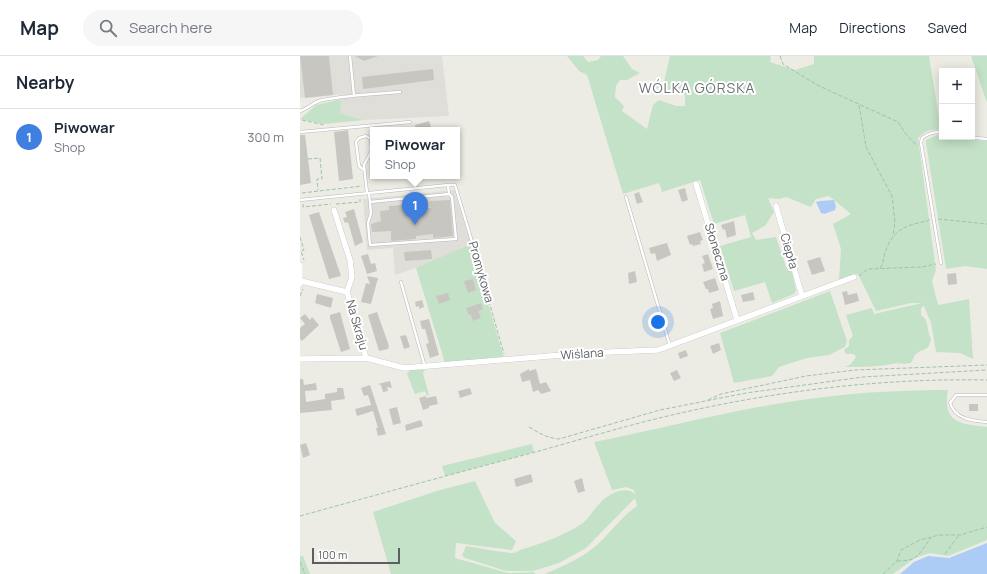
<!DOCTYPE html>
<meta charset="utf-8">
<style>
:root{--surface:#fff;--page:#f6f6f7;--text:#1f2937;--muted:#747a83;--line:#e0e1e3;--accent:#111827}
body{margin:0;font-family:Manrope,sans-serif;background:var(--page);color:var(--text)}
.controls{position:absolute;right:12px;top:12px;display:grid;overflow:hidden;border-radius:0px;box-shadow:0 2px 10px #0003}
.controls button{width:36px;height:36px;display:grid;place-items:center;padding:0;border:0;border-bottom:1px solid var(--line);background:var(--surface);color:var(--text);font:20px sans-serif}
.scale{position:absolute;left:12px;bottom:10px;width:88px;box-sizing:border-box;padding-left:4px;border:2px solid #5c5e63;border-top:0;font-size:11px;line-height:14px;white-space:nowrap;color:#5c5e63;-webkit-text-stroke:3px #fff;paint-order:stroke}
.you{position:absolute;left:358px;top:266px;width:14px;height:14px;margin:-10px;border:3px solid #fff;border-radius:50%;background:#1a73e8;box-shadow:0 0 0 6px #1a73e833}
.badge{display:grid;place-items:center;width:26px;height:26px;border-radius:50%;background:var(--accent);color:#fff;font-size:13px;font-weight:700}
.pin{position:absolute;translate:-50% -33px;filter:drop-shadow(0 1px 2px #0008)}
.pin::after{content:'';position:absolute;top:21px;width:14px;height:12px;background:inherit;clip-path:polygon(0 0,100% 0,50% 100%)}
.popup{position:absolute;left:70px;top:71px;width:90px;height:52px;box-sizing:border-box;display:grid;place-content:center;border-radius:0px;background:var(--surface);filter:drop-shadow(0 1px 3px #0005);font-size:13px;white-space:nowrap;color:var(--muted)}
.popup b{font-size:15px;color:var(--text)}
.popup::after{content:'';position:absolute;left:50%;top:100%;margin-left:-8px;border:8px solid transparent;border-top-color:var(--surface)}
.list{margin:0;padding:0;list-style:none}
h2{display:flex;justify-content:space-between;align-items:center;height:52px;margin:0;padding:0 16px;font-size:17px}
h2 small{font-size:13px;font-weight:400;color:var(--muted)}
.list li{display:grid;grid-template-columns:26px 1fr auto;gap:12px;align-items:center;box-sizing:border-box;height:56px;padding:0 16px;border-top:1px solid var(--line)}
.list b{display:block;font-size:15px;white-space:nowrap}
.list p{margin:0;font-size:13px;white-space:nowrap;color:var(--muted)}
.list em{font-size:13px;font-style:normal;color:var(--muted)}
.icon{flex:none;width:22px;height:22px;fill:none;stroke:currentColor;stroke-width:2;stroke-linecap:round;stroke-linejoin:round}
.map{position:relative;flex:none;width:687px;height:518px;overflow:hidden}
header{display:flex;align-items:center;gap:24px;box-sizing:border-box;height:56px;padding:0 20px;background:var(--surface);border-bottom:1px solid var(--line)}
header strong{font-size:19px}
nav{display:flex;gap:22px;margin-inline-start:auto;font-size:14px}
.search{width:280px;height:36px;background:var(--page);display:flex;align-items:center;gap:10px;box-sizing:border-box;padding:0 14px;border-radius:22px;color:var(--muted);font-size:15px}
main{display:flex}
aside{flex:1;background:var(--surface)}
.map>svg:first-child{display:block}
.industrial{fill:#dfded9}
.green{fill:#c4e2c8}
.water{fill:#acccf5}
.building{fill:#c8c6c1}
.lines{fill:none;stroke-linecap:round;stroke-linejoin:round}
.lane-casing{stroke:#b7b8bd;stroke-width:3.5}
.street-casing{stroke:#b7b8bd;stroke-width:6}
.path{stroke:#9dc2ad;stroke-width:1;stroke-dasharray:4 2;stroke-linecap:butt}
.lane{stroke:#fff;stroke-width:2.5}
.street{stroke:#fff;stroke-width:5.5}
.labels{text-anchor:middle;stroke-width:4;stroke-linejoin:round;paint-order:stroke}
.street-label{font-size:12px;fill:#5c5e63;stroke:#fff}
.quarter-label{font-size:14px;letter-spacing:1px;fill:#6d7075;stroke:#fff}
</style>
<header>
<strong>Map</strong>
<div class="search"><svg class="icon" aria-label="search" viewBox="0 0 24 24"><circle cx="10" cy="10" r="6"/><path d="M15 15l6 6"/></svg>Search here</div>
<nav><a>Map</a><a>Directions</a><a>Saved</a></nav>
</header>
<main>
<aside>
<h2>Nearby<small></small></h2>
<ul class="list">
<li><span class="badge" style="background:#3f7fe0">1</span><div><b>Piwowar</b><p>Shop</p></div><em>300 m</em></li>
</ul>
</aside>
<div class="map">
<svg width="687" height="518" viewBox="0 0 687 518">
<rect width="100%" height="100%" fill="#edece4"/>
<path class="industrial" d="M0 0H142L149 60 64 64 40 57 43 38 0 42Z
M154 134 171 188 130 207 95 219 93 192 67 194 63 143Z"/>
<path class="green" d="M267 0H283L288 6 298 4 301 0H323L332 13 340 17 327 24H320L316 30 315 41 324 50 322 55 347 73 353 49 359 44 376 50H385V39L377 32 368 34 355 31 364 26 370 0H471L470 6 495 14 514 8V0H629L641 74C630 73 625 75 618 82L636 214 632 225 638 249 669 243 673 303 660 297 636 296 631 267 624 250 621 252V259C630 265 626 274 631 282 629 296 625 291 616 298 614 300 612 305 611 307 604 309 598 306 592 308 577 311 561 311 545 311L551 308 556 301 554 298H546L544 294 549 290V284L553 280 546 259 572 252 574 258 622 247H611L576 255 558 218 539 224 541 193 533 168 551 158 529 140 516 143 511 151 486 141 479 143 468 142 474 156 465 170 452 177 456 184 476 181 486 211 492 216 496 234 494 238 472 247 465 226 434 235 420 190 451 181 445 159 414 168 400 124 362 136 359 127 323 138 287 19 279 15Z
M671 0H687V47Z
M42 43 40 57 64 64 24 68 0 63 16 49Z
M637 79 642 81 687 85V213L665 210 646 213 626 87V84Z
M171 188 204 302 145 307 116 212Z
M530 235 547 285 545 291 529 299 507 302 479 311 472 320 434 327 420 277Z
M110 314H125L123 317 129 339 127 340 125 335 115 338 107 318Z
M648 334C642 367 660 368 687 371V484L648 500 630 497 615 502 593 518H245C261 511 279 503 292 493 309 480 320 461 337 450L335 442 286 492 259 507 233 515H206L165 502 162 499 166 490C181 492 197 496 212 497 216 497 219 494 223 493 243 487 262 480 280 469 289 463 293 454 300 447 308 438 326 429 335 438L334 434 326 431 312 434 294 386C370 371 446 350 524 341 565 336 607 334 648 334Z
M232 388 234 396 145 420 142 410Z
M175 425 195 467 216 485 212 494 156 487 155 502 208 517 233 516 236 518H91L73 456 140 434Z
M0 500H3L10 518H0Z"/>
<path class="water" d="M534 144 536 150 535 154 524 158 521 157 516 146 520 145Z
M687 487V518H600L614 506 628 500 649 502Z"/>
<path class="building" d="M0 0H29L33 39 5 42Z
M55 0H78L64 5Z
M133 13 134 24 63 33 62 21Z
M129 65 132 74H116L115 69Z
M48 74 53 123 39 125 34 76Z
M0 79H5L11 127 0 129Z
M385 132 388 144 382 146 378 134Z
M339 136 343 146 337 148 334 138Z
M150 144 153 180 133 182V178L116 180V183L91 185V175L72 176 71 168 81 165 80 155 89 154V150L114 148V154L131 152 130 145Z
M54 153 63 186 55 190 48 166 45 167 43 162 47 161 45 156Z
M19 156 41 220 29 223 9 159Z
M434 165 436 179 427 182 425 173 423 174 421 169Z
M400 176 403 184 400 185 401 188 393 190 392 188 390 189 387 180Z
M363 188 367 187 371 199 357 205 355 197 351 198 349 192Z
M131 194 132 203 105 205 104 196Z
M68 198 71 208 75 207 77 215 67 218 61 200Z
M408 198 413 213 404 216 402 208 405 207 402 200Z
M520 201 525 215 512 219 507 205Z
M335 215 337 226 329 228 328 217Z
M656 217 657 228 648 229 647 218Z
M67 220 78 222 71 248 61 246 66 227 70 228Z
M415 222 419 234 409 237 408 233H406L403 226Z
M173 223 176 234 168 237 164 225Z
M547 235 548 239 557 237 559 245 545 249 542 236Z
M453 236 455 244 443 246 441 239Z
M148 237 150 244 139 248 136 240Z
M17 238 33 242 31 252 15 247Z
M122 244 124 251 119 253V250L116 251 115 246Z
M420 245 423 260 413 263 410 253 413 252 412 248Z
M181 247 183 253 178 255 181 262 173 265 171 259H169L166 252Z
M40 256 50 293 41 296 30 262V259Z
M77 256 89 290 88 293 79 295 68 259Z
M5 258 10 264 12 261 19 269 2 285 0 283V272L5 268 0 262Z
M129 263 139 299 130 302 126 288 129 287 125 273H122L120 265Z
M106 279 110 291 104 293 100 280Z
M419 287 421 294 413 298 410 290Z
M386 294 388 300 380 303 378 297Z
M229 313V315L236 313 240 328 246 326 251 335 241 338 238 334 233 336 230 324 222 326 220 318Z
M377 314 381 322 374 325 370 317Z
M0 323H3L4 329 16 327 17 334 5 335 6 346 25 343V338L37 336V332H43L45 343 31 345 32 354 0 357Z
M90 325 92 332 87 331 88 335 83 336 81 329 78 328Z
M70 329 86 378 78 380 76 372H78L73 355 57 360 55 353 71 349 68 339 64 340 61 332Z
M170 332 172 338 160 342 158 335Z
M126 340V342L136 340 138 348 129 350V352L123 354 119 342Z
M669 348H678V355H669Z
M97 351 101 367 93 369 89 353Z
M121 364 123 370 106 375 105 369Z
M6 387 10 399 3 402 0 389Z
M231 418 233 426 216 431 214 423Z
M282 422 285 435 278 437 274 425Z"/>
<g class="lines">
<defs>
<path id="lane" d="M50 0 54 40
M0 55C8 53 13 46 22 44 47 39 74 38 100 36
M0 76 110 66
M666 81 687 83
M64 114 59 110 56 86 59 82 66 80 71 83 72 94 64 109 67 137
M148 129H155L173 189
M326 141 370 290
M0 144 148 129 149 138 152 141 156 183 70 189 68 167 71 157 69 137
M70 146 149 138
M641 207 621 87 622 82C629 77 633 76 642 76
M101 226 125 311
M687 339H656L650 347C655 363 672 365 687 366"/>
<path id="street" d="M396 128 437 264
M476 150 502 240
M34 154 50 204 52 221 47 236 66 302
M0 209V228
M1 225 47 236
M0 303 66 302 104 312 286 297 358 294 554 221"/>
</defs>
<use href="#lane" class="lane-casing"/>
<use href="#street" class="street-casing"/>
<path class="path" d="M480 0 483 8 517 29 598 66 605 77 617 90
M559 49 566 91 592 140 595 166 593 180
M2 64 25 69
M8 103 20 102 22 123H17L18 134
M2 137 62 130
M3 148V151L31 148
M36 148 60 146V143
M638 163 687 168
M0 181 4 194 1 195 4 204
M174 193 204 298
M580 212C584 207 583 203 585 197 592 174 605 169 628 165L629 163
M559 220 568 213 622 211 636 208
M0 240 3 233
M408 344 421 338 506 320 555 314 687 309
M229 371C239 377 247 382 259 383L360 354 446 337 563 321 687 314
M0 460C76 439 152 418 228 398 276 385 324 370 372 359 475 335 581 322 687 324
M645 498 659 479
M597 505C620 505 618 498 631 482
M0 506 5 518
M583 518 597 505 601 494 620 484 639 479H660L687 471"/>
<use href="#lane" class="lane"/>
<use href="#street" class="street"/>
</g>
<g class="labels">
<g class="street-label">
<text transform="translate(489 195) rotate(74)" y="4">Ciepła</text>
<text transform="translate(417 196) rotate(73)" y="4">Słoneczna</text>
<text transform="translate(181 216) rotate(74)" y="4">Promykowa</text>
<text transform="translate(57 269) rotate(74)" y="4">Na Skraju</text>
<text transform="translate(282 298) rotate(-4)" y="4">Wiślana</text>
</g>
<g class="quarter-label">
<text x="397" y="37">WÓLKA GÓRSKA</text>
</g>
</g>
</svg>
<div class="controls">
<button>+</button>
<button>−</button>
</div>
<div class="scale">100 m</div>
<div class="you"></div>
<div class="pin badge" style="left:115px;top:169px;background:#3f7fe0">1</div>
<div class="popup"><b>Piwowar</b>Shop</div>
</div>
</main>
